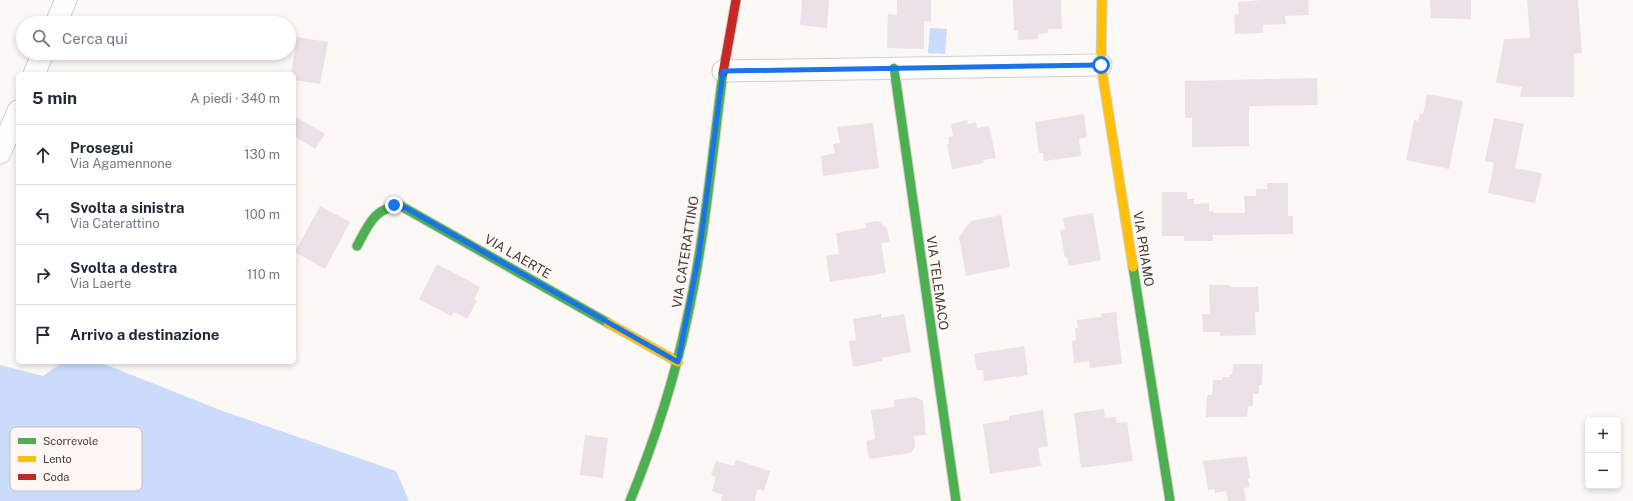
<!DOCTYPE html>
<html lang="it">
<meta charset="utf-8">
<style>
:root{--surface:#fff;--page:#f6f6f7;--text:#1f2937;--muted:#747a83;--line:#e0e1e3}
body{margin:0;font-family:"Public Sans",sans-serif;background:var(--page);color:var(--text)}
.controls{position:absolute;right:12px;bottom:12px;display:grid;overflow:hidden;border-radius:6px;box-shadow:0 2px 6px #0003}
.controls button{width:36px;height:36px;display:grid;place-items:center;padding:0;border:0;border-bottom:1px solid var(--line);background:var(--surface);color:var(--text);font:20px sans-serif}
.stop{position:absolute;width:12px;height:12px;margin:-9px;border:3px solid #1a73e8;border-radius:50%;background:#fff}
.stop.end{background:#1a73e8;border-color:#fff;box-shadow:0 1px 4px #0008}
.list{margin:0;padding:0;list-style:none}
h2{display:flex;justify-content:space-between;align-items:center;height:52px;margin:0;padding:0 16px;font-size:17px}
h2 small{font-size:13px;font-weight:400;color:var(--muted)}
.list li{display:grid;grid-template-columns:26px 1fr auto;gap:12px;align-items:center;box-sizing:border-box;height:60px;padding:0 16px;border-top:1px solid var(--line)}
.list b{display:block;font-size:15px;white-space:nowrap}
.list p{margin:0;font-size:13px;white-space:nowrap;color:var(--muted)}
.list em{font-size:13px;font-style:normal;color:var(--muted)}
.icon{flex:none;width:22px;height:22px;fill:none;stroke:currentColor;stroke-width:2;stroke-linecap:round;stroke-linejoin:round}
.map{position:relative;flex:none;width:1633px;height:501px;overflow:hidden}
.search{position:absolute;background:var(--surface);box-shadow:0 2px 6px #0003;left:16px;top:16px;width:280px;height:44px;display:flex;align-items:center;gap:10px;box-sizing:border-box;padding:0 14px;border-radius:22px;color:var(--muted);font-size:15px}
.panel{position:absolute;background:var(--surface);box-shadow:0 2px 6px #0003;left:16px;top:72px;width:280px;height:292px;border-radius:6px}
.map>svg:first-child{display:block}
.water{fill:#cadbfc}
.building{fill:#ece1e6}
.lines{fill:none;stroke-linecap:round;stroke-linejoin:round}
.street-casing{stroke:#d3cecb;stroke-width:23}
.fast-casing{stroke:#d3cecb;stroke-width:11}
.slow-casing{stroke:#d3cecb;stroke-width:11}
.jam-casing{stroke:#d3cecb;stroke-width:11}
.street{stroke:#fffefe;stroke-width:21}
.fast{stroke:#4caf50;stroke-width:9}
.slow{stroke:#ffc107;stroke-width:9}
.jam{stroke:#c62828;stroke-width:9}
.route{stroke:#1a73e8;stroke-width:5}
.labels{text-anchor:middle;stroke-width:3;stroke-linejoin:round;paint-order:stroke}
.street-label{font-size:13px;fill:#413b37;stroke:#fef7f4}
.key{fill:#fef7f4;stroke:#c5bfbb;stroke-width:1}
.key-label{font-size:11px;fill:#413b37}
</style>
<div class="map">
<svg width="1633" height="501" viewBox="0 0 1633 501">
<rect width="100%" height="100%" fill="#fcf8f6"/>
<path class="water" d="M930 28 947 29 945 54 928 53Z
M63 362H99L220 410 396 471 409 501H0V365L43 376Z"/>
<path class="building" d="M802 0H829L827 28 800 25Z
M897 0H931V22L924 21V49L887 48 888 14 897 15Z
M1013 0H1061L1062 29H1048V33L1038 34V39L1018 40V30L1014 31Z
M1262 0H1308L1309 15 1285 16 1286 24 1263 25V33L1235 34 1234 14H1239L1238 2Z
M1430 0H1471V19L1431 18Z
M1527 0H1578L1582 53 1574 54V97H1520L1522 87 1496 83 1504 39 1530 38Z
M297 37 328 42 320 84 294 80V74H291Z
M1317 78 1318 105 1249 106V146L1192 147V118H1185V81Z
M1427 94 1463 101 1449 169 1406 160 1414 120 1418 121 1420 113 1423 114Z
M1084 114 1087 137 1079 139 1081 156 1044 161 1043 153H1039L1035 122Z
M294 116 325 134 315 149 294 136Z
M1494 118 1524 124 1515 168 1542 173 1535 203 1488 193 1494 163 1485 161Z
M967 120 968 124 976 122 977 128 989 126 996 158 983 160 984 163 952 169 947 145 949 144 948 137 953 136 951 124Z
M873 123 879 168 823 176 821 156 835 153 833 144 840 143 837 127Z
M1267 183H1288V216H1293V234L1213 235V241H1184V236H1162V192H1187V199H1194V204L1209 203V211H1213V213H1245L1244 196H1256V189H1267Z
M320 206 350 222 325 269 295 252Z
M1093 213 1101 260 1069 266 1067 257 1065 258 1060 230 1065 229 1063 218Z
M1001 215 1010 267 966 276 959 237 971 221Z
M878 221 887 228 890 242 881 243 886 273 830 282 826 256 839 254 836 233 866 228 865 223Z
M437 264 480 287 474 300 477 301 467 319 454 312 451 316 419 299Z
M1209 285H1230V287H1258L1259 312H1255L1256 335 1220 336V332H1203L1202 314H1210Z
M1116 312 1122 364 1090 368 1089 361 1074 363 1072 341 1076 340 1075 328H1078L1077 320 1101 317V314Z
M881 314V318L904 314 911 352 882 358V361L853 367 849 341 856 340 853 319Z
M1024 346 1028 375 984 381 983 370H977L974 354Z
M1233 364H1263L1262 385H1259V394H1253V406H1248L1247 417H1206L1207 395H1212L1213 380H1222V377H1230V375H1232Z
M916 397 923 401 926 435 914 436 915 446 911 453 869 459 866 441 875 439 871 410 895 407 894 400Z
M1104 409 1105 418 1116 417 1117 423 1127 422 1133 461 1081 468 1074 413Z
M1043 410 1048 446 1038 448 1041 466 990 474 983 424 1009 420V416Z
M585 435 608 438 603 478 580 475Z
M1247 456 1250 478 1248 479 1250 487 1244 488 1246 501H1228L1226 491 1215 493V489L1208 490 1203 461Z
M736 460 770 471 764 491 758 489 754 501H721L723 495 712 491 716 477 711 475 716 461 734 466Z"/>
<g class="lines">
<defs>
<path id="street" d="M56 23 66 0
M723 71 1101 65
M34 74 43 53
M0 153 18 111"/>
<path id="fast" d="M894 68 956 501
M357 246C368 226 375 206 401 206L608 323
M1133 267 1170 501
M630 501C654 442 674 381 687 319 705 238 712 155 723 73"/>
<path id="slow" d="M1102 0 1101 65 1133 267
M608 323 678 362"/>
<path id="jam" d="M723 73 736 0"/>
</defs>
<use href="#street" class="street-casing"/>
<use href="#fast" class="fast-casing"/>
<use href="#slow" class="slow-casing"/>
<use href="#jam" class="jam-casing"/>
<use href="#street" class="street"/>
<use href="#fast" class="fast"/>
<use href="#slow" class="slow"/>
<use href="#jam" class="jam"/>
</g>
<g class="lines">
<path class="route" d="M394 205 406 208 678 362 699 255 723 71 1101 65"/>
</g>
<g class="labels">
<g class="street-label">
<text transform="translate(1144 249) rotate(81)" y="5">VIA PRIAMO</text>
<text transform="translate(685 252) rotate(-81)" y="5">VIA CATERATTINO</text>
<text transform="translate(518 256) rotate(30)" y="5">VIA LAERTE</text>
<text transform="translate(938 283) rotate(82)" y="5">VIA TELEMACO</text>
</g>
</g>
<rect x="10" y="427" width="132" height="64" rx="6" class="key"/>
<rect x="18" y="438" width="18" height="6" fill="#4caf50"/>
<rect x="18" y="456" width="18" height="6" fill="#ffc107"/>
<rect x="18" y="474" width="18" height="6" fill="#c62828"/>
<g class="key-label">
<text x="43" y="445">Scorrevole</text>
<text x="43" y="463">Lento</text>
<text x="43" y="481">Coda</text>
</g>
</svg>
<div class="controls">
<button>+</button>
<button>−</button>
</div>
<div class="stop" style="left:1101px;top:65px"></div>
<div class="stop end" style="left:394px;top:205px"></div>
<div class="search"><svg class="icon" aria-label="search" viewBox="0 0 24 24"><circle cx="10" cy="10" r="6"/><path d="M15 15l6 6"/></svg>Cerca qui</div>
<section class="panel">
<h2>5 min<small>A piedi · 340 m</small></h2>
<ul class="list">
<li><svg class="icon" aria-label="ahead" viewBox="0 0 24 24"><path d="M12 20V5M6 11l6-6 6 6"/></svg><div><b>Prosegui</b><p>Via Agamennone</p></div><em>130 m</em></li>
<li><svg class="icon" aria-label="left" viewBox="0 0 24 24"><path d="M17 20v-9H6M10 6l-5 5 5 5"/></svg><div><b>Svolta a sinistra</b><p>Via Caterattino</p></div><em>100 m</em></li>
<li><svg class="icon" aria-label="right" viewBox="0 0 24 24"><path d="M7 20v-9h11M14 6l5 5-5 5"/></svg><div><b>Svolta a destra</b><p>Via Laerte</p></div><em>110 m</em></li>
<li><svg class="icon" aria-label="arrive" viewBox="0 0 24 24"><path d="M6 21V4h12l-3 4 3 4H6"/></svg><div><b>Arrivo a destinazione</b></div></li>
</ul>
</section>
</div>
